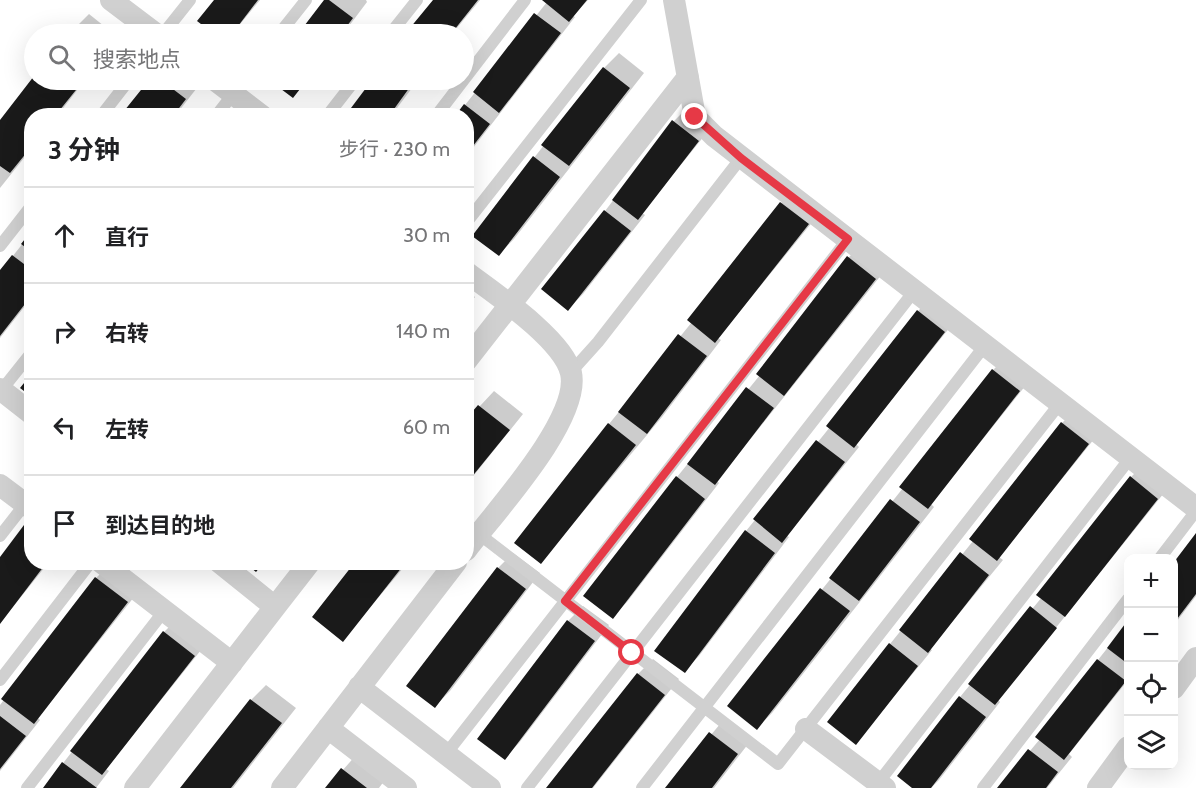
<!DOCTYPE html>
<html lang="zh">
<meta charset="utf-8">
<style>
:root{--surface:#fff;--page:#f6f6f6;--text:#202124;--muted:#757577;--line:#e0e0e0}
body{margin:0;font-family:Cabin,"Noto Sans SC",sans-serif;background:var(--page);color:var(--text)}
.controls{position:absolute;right:18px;bottom:18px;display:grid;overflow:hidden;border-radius:12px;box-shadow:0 6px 24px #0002}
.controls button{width:54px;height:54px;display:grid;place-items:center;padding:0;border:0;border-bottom:2px solid var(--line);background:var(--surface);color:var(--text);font:30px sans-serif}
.stop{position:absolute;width:18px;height:18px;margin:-14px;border:4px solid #e63946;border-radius:50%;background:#fff}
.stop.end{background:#e63946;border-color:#fff;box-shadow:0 2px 6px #0008}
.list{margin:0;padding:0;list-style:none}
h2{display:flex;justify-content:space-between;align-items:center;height:78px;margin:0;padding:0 24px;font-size:26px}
h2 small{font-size:20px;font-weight:400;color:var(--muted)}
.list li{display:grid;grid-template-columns:39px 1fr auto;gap:18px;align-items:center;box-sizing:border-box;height:96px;padding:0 24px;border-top:2px solid var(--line)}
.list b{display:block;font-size:22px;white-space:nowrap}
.list em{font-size:20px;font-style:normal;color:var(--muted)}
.icon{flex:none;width:33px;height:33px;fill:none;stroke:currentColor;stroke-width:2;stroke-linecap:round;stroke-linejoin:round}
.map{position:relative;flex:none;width:1196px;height:788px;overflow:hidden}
.search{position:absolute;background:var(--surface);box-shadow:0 6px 24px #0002;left:24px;top:24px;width:450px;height:66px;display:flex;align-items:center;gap:15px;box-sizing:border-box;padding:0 21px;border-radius:33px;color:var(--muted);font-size:22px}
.panel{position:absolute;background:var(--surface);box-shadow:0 6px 24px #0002;left:24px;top:108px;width:450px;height:462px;border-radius:24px}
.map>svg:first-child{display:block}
.shadow{fill:#0003}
.building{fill:#1a1a1a}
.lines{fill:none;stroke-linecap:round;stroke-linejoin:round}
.service{stroke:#d0d0d0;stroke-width:12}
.minor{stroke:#d0d0d0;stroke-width:22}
.route{stroke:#e63946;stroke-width:8}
</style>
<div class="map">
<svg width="1196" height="788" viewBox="0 0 1196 788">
<rect width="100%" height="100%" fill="#fff"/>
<path class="shadow" d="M215 0H260L232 34H217L199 21Z
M325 0H366L367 2 343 34H299Z
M435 0H480L452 34H407Z
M544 0H588L573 16 575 17 466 157 465 105 547 2Z
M89 14 114 34H69Z
M619 53 644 73 514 239 499 254 474 235 604 68Z
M34 79 85 80 57 116H32V148L0 188V122Z
M151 80H195L200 84 175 116H122Z
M271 80H309L293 96Z
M374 80H418L391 116H347Z
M689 106 713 125 642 213 645 215 583 294 568 309 605 211 674 121Z
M796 188 823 209 718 338 721 340 662 417 541 562 609 424 692 322 689 320 781 203Z
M32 232V297L0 338V272Z
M864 242 890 264 717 481 719 483 627 602 612 617 677 477 760 375 849 257Z
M466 290 475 297 466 308Z
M933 296 959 316 856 444 859 447 787 536 789 537 699 656 684 671 746 531 830 427 918 311Z
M1008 355 1034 375 931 504 934 507 874 584 772 713 757 728 729 706 903 488 993 370Z
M494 391 523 414 466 485V421Z
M1077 408 1103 428 999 557 1003 560 930 649 932 650 856 743 890 644 973 541 1062 423Z
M1146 462 1172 483 998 700 1000 702 939 780 931 788H915L960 697 1042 597 1131 477Z
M32 520V562H49L0 623V559Z
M1196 536V596L1174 625V565Z
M513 553 540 573 450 691 435 706 408 685 498 568Z
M357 562H408L343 640Z
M111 563 142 587 38 718 40 720 0 771V705L96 578Z
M583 606 609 625 519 743 504 758 568 621Z
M179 617 209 640 106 769 109 771 96 788H44L164 632Z
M1128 622V680L1069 754 1072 757 1047 788H999L1040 739 1037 737Z
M653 659 679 679 593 788H548L638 674Z
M266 685 296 708 233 788H182L251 700Z
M725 718 752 739 714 788H667Z
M357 754 387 777 379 788H327Z"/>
<path class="building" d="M214 0H258L232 34H214L197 21Z
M324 0H329L353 18 341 34H298Z
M433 0H478L451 34H405Z
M542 0H587L569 22Z
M534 13 561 33 499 113 473 92Z
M603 67 630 88 569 166 541 145Z
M34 76V80H84L55 116H32V146L10 173 0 166V120Z
M149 80H161L186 99 173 116H120Z
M269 80H307L293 98Z
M372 80H415L389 116H345Z
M464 104 490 124 466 155V116H455Z
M672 120 699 141 638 220 612 200Z
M533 156 560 177 499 256 472 236Z
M780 202 809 224 715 343 687 320Z
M604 210 631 231 568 311 541 289Z
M32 230V252L21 244Z
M12 255 32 270V295L0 336V270Z
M847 256 876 279 784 396 756 374Z
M917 310 945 332 854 448 826 426Z
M678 334 707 356 647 434 618 412Z
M992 369 1020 391 928 509 899 487Z
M32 373V397L20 388Z
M746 387 774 408 715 485 687 464Z
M478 405 510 430 466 484V419Z
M1061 422 1089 444 997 561 969 539Z
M608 423 636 445 541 564 514 543Z
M816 440 845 462 782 543 753 519Z
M676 476 705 499 613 619 583 596Z
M1130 476 1158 499 1065 617 1036 595Z
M890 499 920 522 859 601 829 578Z
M24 525 32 531V562H47L0 624V557Z
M745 530 775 553 685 673 654 651Z
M1196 533V594L1174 623V562Z
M960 552 989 575 928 653 899 630Z
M244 562H264L256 572Z
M355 562H406L343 642 312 617Z
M497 567 526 589 435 708 406 686Z
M95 577 128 602 34 724 1 699Z
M820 588 850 611 757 730 727 706Z
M1030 606 1057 628 995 705 968 684Z
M567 620 595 641 505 760 477 739Z
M1128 620V664L1107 648Z
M163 631 195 656 102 775 70 751Z
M889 643 918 666 856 745 827 722Z
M1097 659 1126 681 1064 760 1035 737Z
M637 673 665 695 592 788H546Z
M959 696 986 717 931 788H912L897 776Z
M250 699 282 723 231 788H180Z
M0 716 26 736 0 769Z
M709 732 738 754 712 788H665Z
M1028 749 1058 772 1046 788H997Z
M62 762 97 788H43Z
M341 768 367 788H325Z"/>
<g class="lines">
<path class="service" d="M163 34 190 0
M279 34 306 0
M390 34 417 0
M101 116 129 80
M216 116 244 80
M327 116 355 80
M436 116 525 0
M466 223 641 0
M0 246 32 205
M571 372 598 342 741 158
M0 392 32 352
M479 534 778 764 1061 402
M0 536 25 504
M1160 558 1196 511
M0 680 91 562
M446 754 848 239
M878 783 1131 457
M27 788 164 611
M527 788 915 290
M642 788 986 344
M983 788 1128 599"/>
<path class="minor" d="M111 0 156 34
M674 0 695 117 714 136 1196 508
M215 80 262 116
M466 272C494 293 563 339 571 373 581 419 495 512 466 550
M466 361 688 77
M0 389 32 414
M0 485 32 509
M101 562 232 663
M219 562 275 607 310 562
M359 687 490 788
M1174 688 1196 658
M328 728 406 788
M806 729 885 788
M135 788 275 607
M282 788 456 562
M1098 788 1128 747"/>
</g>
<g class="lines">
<path class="route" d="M632 653 565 601 848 239 741 158 695 117"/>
</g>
</svg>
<div class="controls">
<button>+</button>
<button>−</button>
<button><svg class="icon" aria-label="locate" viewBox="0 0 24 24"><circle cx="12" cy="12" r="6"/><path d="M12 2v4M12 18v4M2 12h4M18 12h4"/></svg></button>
<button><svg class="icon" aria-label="layers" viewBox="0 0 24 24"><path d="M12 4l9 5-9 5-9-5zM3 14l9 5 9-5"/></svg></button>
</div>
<div class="stop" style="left:632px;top:653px"></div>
<div class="stop end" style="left:695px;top:117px"></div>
<div class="search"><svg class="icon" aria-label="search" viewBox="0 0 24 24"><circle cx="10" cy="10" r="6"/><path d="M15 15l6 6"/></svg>搜索地点</div>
<section class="panel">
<h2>3 分钟<small>步行 · 230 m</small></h2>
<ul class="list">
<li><svg class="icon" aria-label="ahead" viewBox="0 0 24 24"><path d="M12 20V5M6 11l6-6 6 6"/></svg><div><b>直行</b></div><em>30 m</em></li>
<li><svg class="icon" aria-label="right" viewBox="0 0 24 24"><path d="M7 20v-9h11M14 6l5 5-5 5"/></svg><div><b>右转</b></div><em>140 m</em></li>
<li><svg class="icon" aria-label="left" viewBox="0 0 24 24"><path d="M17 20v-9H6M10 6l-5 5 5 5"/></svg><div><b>左转</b></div><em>60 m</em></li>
<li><svg class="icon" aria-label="arrive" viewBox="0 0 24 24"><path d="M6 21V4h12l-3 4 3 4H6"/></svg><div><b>到达目的地</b></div></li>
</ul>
</section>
</div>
